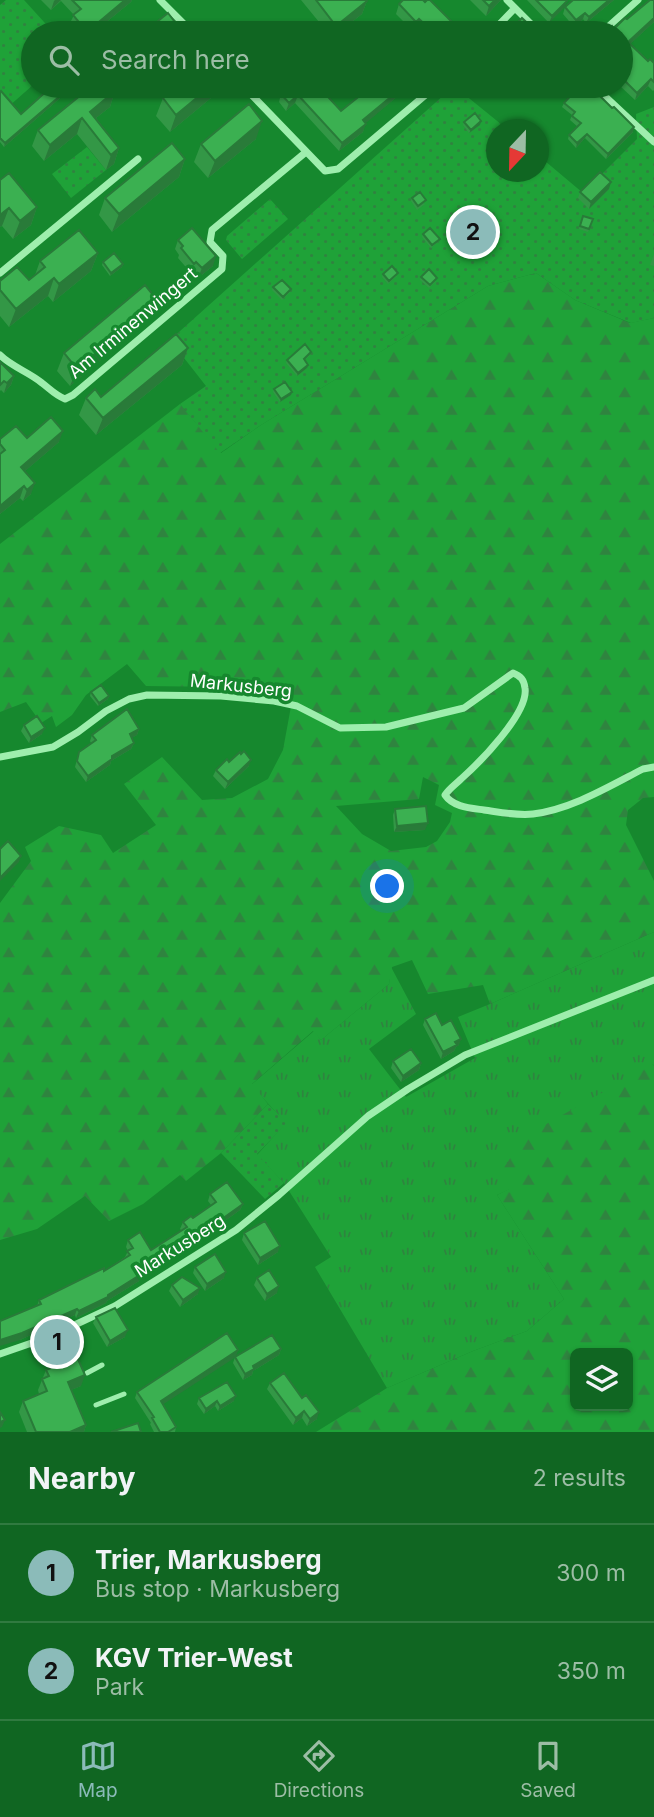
<!DOCTYPE html>
<meta charset="utf-8">
<style>
:root{--surface:#106622;--page:#196c2a;--text:#f1f3f6;--muted:#9cbda5;--line:#307a40;--accent:#8bbbb9}
body{margin:0;font-family:Inter,sans-serif;background:var(--page);color:var(--text)}
.controls{position:absolute;right:21px;bottom:21px;display:grid;overflow:hidden;border-radius:10px;box-shadow:0 2px 5px #0004}
.controls button{width:63px;height:63px;display:grid;place-items:center;padding:0;border:0;border-bottom:2px solid var(--line);background:var(--surface);color:var(--text);font:35px sans-serif}
.compass{position:absolute;left:486px;top:119px;width:63px;height:63px;border-radius:50%;background:var(--surface);box-shadow:0 2px 5px #0004;rotate:202deg}
.you{position:absolute;left:388px;top:887px;width:24px;height:24px;margin:-18px;border:5px solid #fff;border-radius:50%;background:#1a73e8;box-shadow:0 0 0 10px #1a73e833}
.badge{display:grid;place-items:center;width:46px;height:46px;border-radius:50%;background:var(--accent);color:#111;font-size:23px;font-weight:700}
.pin{position:absolute;translate:-50% -50%;border:4px solid #fff;box-shadow:0 2px 7px #0006}
.list{margin:0;padding:0;list-style:none}
h2{display:flex;justify-content:space-between;align-items:center;height:91px;margin:0;padding:0 28px;font-size:30px}
h2 small{font-size:23px;font-weight:400;color:var(--muted)}
.list li{display:grid;grid-template-columns:46px 1fr auto;gap:21px;align-items:center;box-sizing:border-box;height:98px;padding:0 28px;border-top:2px solid var(--line)}
.list b{display:block;font-size:26px;white-space:nowrap}
.list p{margin:0;font-size:23px;white-space:nowrap;color:var(--muted)}
.list em{font-size:23px;font-style:normal;color:var(--muted)}
.icon{flex:none;width:38px;height:38px;fill:none;stroke:currentColor;stroke-width:2;stroke-linecap:round;stroke-linejoin:round}
.map{position:relative;flex:none;width:654px;height:1432px;overflow:hidden}
.search{position:absolute;background:var(--surface);box-shadow:0 2px 5px #0004;left:21px;right:21px;top:21px;height:77px;display:flex;align-items:center;gap:18px;box-sizing:border-box;padding:0 24px;border-radius:38px;color:var(--muted);font-size:26px}
.sheet{height:287px;background:var(--surface)}
nav{display:flex;justify-content:space-around;align-items:center;box-sizing:border-box;height:98px;border-top:2px solid var(--line);background:var(--surface);font-size:19px;color:var(--muted)}
nav a{display:grid;justify-items:center;gap:4px}
nav .on{color:var(--accent)}
.map>svg:first-child{display:block}
.grass{fill:url(#grass-tufts)}
.forest{fill:url(#forest-firs);fill-rule:evenodd}
.park{fill:url(#park-dots)}
.lines{fill:none;stroke-linecap:round;stroke-linejoin:round}
.lane{stroke:#9eeead;stroke-width:5}
.street{stroke:#9eeead;stroke-width:7}
.wall{fill:#339746}
.shaded-wall{fill:#297b39}
.building{fill:#3bb051;stroke:#297b39;stroke-width:2}
.labels{text-anchor:middle;stroke-width:7;stroke-linejoin:round;paint-order:stroke}
.street-label{font-size:18px;fill:#fff;stroke:#16882e}
</style>
<div class="map">
<svg width="654" height="1432" viewBox="0 0 654 1432">
<defs>
<pattern id="grass-tufts" width="24" height="20" patternUnits="userSpaceOnUse" patternTransform="scale(1.75)"><rect width="24" height="20" fill="#1fa238"/><path d="M3 7l-1-3M5 7V3M7 7l1-3M15 17l-1-3M17 17v-4M19 17l1-3" fill="none" stroke="#2f843f"/></pattern>
<pattern id="forest-firs" width="22" height="20" patternUnits="userSpaceOnUse" patternTransform="scale(1.75)"><rect width="22" height="20" fill="#1fa238"/><path d="M5 1l3.5 6h-7zM16 11l3.5 6h-7z" fill="#2f843f"/></pattern>
<pattern id="park-dots" width="8" height="8" patternUnits="userSpaceOnUse" patternTransform="scale(1.75)"><rect width="8" height="8" fill="#1fa238"/><path d="M2 2h.1M6 6h.1" fill="none" stroke="#2f843f" stroke-width="1.8" stroke-linecap="round"/></pattern>
</defs>
<rect width="100%" height="100%" fill="#16882e"/>
<path class="grass" d="M654 932V1066L653 1064 510 1189 497 1195 564 1299 527 1331 473 1351 387 1388 315 1267 331 1257 284 1183 257 1155 286 1123 251 1085 314 1031 321 1040 389 984 391 967 416 1014 369 1049 406 1097 475 1058 458 1017 490 1004Z"/>
<path class="forest" d="M536 273 575 300 630 323 654 318V797L643 798 628 810 626 825 654 881V932L490 1004 483 985 428 994 412 960 392 967 389 984 321 1040 313 1031 252 1084 268 1104 221 1153 186 1181 180 1175 143 1204 109 1221 85 1196 37 1229 0 1240V903L31 861 25 847 59 826 101 835 113 853 156 825 124 784 162 757 202 800 232 798 268 779 283 750 292 701 226 687 146 686 127 664 86 695 72 715 56 727 52 716 41 723 26 702 0 712V544L180 404 221 453 261 425 488 286ZM423 777 439 785 435 805 452 813 450 822 437 841 426 847 391 851 362 834 336 806 419 799Z
M653 1064 654 1066V1432H316L387 1388 473 1351 527 1331 564 1299 497 1195 509 1189 503 1169 525 1136ZM628 1353V1406H575V1353Z"/>
<path class="park" d="M6 0H24L54 33H33V85L0 114V5Z
M454 86 507 129 496 130V172H538L539 156 583 193 637 139 636 114 654 107V318L631 323 575 300 536 273 488 286 261 425 220 453 180 404 206 386 170 340Z
M87 147 106 170 71 198 52 174Z
M270 199 288 219 242 259 226 240 227 236Z
M268 1104 287 1123 257 1154 284 1183 265 1199 221 1153Z"/>
<g class="lines">
<path class="lane" d="M87 1373 102 1365
M96 1405 124 1394"/>
<path class="street" d="M160 0 193 33
M507 0 540 33
M491 33 515 8
M601 33 638 0
M243 86 325 171 338 169 436 86
M594 86 654 142
M0 273 138 159
M0 355C12 367 29 372 42 383 50 389 55 395 65 399L73 395 222 269 223 256 210 242 212 230 306 152
M0 757 53 747 78 732 106 711 129 699 147 695 221 696 274 701 297 706 340 728 386 727 464 708 513 673C521 676 524 680 525 688 529 713 479 763 461 779 455 785 450 788 445 795 453 807 470 808 484 810 499 812 517 816 533 814 572 809 608 787 643 769L654 767
M0 1354 49 1337 115 1306 236 1230 279 1195 368 1116 408 1089 465 1055 654 980"/>
</g>
<path class="wall" d="M41 0H132L131 2 93 33H76L69 25 74 15 61 1 51 10Z
M301 0H366L367 1 362 14 338 33H328Z
M470 0H501L486 16Z
M527 0H566L549 23Z
M614 0 586 23 583 19 574 27 563 14 565 7Z
M399 4 463 33H421L416 28 413 31 396 14Z
M627 19 654 22 630 44 648 61 654 63V90L653 91 648 86 635 100 620 86 621 33Z
M42 86H64L67 90 66 93 4 147 0 142V92L21 114 47 91Z
M177 86H220L217 93 170 132 156 116 163 98Z
M291 86 341 111 372 86H410L365 123 363 132 339 151 295 103 286 111 279 102 281 94Z
M564 86H590L633 132 606 159 585 138 576 148 568 139 569 135 578 127 570 120 572 115 562 107 564 103 572 94Z
M115 91 110 107 96 118 119 148 114 164 106 170 77 134 44 161 32 146 38 130Z
M464 122 480 125 469 133 463 125Z
M256 139 208 178 194 162 201 144Z
M185 159 179 177 112 232 99 215 105 198Z
M0 180 37 207 31 225 13 239 2 226 0 227Z
M609 189 589 209 578 198 580 192Z
M412 198 425 204 417 210 411 201Z
M583 216 593 219 588 232 579 229Z
M423 234 440 239 438 242 431 248 422 237Z
M178 240 213 266 198 278 193 271 191 273 178 258 179 255 175 249Z
M98 253 91 271 53 302 48 296 9 327 0 316V281L29 280 35 275 40 261Z
M654 254V266L650 265Z
M103 262 123 264 122 267 110 276 102 265Z
M383 274 397 276 388 284 382 277Z
M421 277 436 281 429 288 420 280Z
M273 287 290 292 282 300 272 290Z
M158 301 151 318 70 386 57 371 64 353Z
M188 348 182 365 96 435 79 415 86 398 101 397Z
M310 355 305 360 308 365 307 368 297 376 286 363 287 360Z
M0 362 14 376 11 385 4 393 1 390 0 391Z
M274 389 291 395 280 402 273 392Z
M27 438 59 442 25 471 31 494 23 501 20 498 0 514V439Z
M91 692 109 696 108 699 98 706 90 696Z
M24 725 42 734 29 743 21 731Z
M139 729 137 735 131 738 134 743 131 749 111 761 110 765 86 782 75 767 79 752 91 743 90 741 92 735Z
M229 762 249 766 225 789 213 776 216 770Z
M395 809 425 830 394 832 393 815Z
M425 1019 442 1025 459 1045 456 1047 454 1051 441 1059 423 1025Z
M393 1061 421 1063 419 1070 401 1082 391 1068Z
M210 1194 243 1204 240 1210 189 1247V1250L107 1301 106 1303 76 1318 75 1315 20 1340 9 1318 37 1306 39 1300 104 1271 125 1257 128 1251 126 1247 128 1240 151 1250 182 1231 180 1229 183 1222 193 1218 211 1205 208 1201Z
M244 1233 278 1252 258 1265 242 1240Z
M195 1267 224 1278 205 1291 193 1273Z
M257 1278 277 1293 265 1301 254 1285Z
M172 1285 198 1294 180 1307 169 1291Z
M96 1317 125 1337 107 1347 93 1323Z
M281 1349 279 1355 253 1371 252 1375 243 1380 233 1363 235 1357Z
M46 1370 81 1386 71 1390 86 1425 84 1432H27L19 1412 23 1401 39 1394 38 1390Z
M270 1383 302 1398 317 1419 307 1426 302 1418 293 1425 267 1389Z
M137 1392 163 1405 176 1427 175 1432H154L150 1424 151 1423 135 1398Z
M199 1398 234 1401 218 1411 215 1406 204 1414 197 1404Z"/>
<path class="shaded-wall" d="M55 0H61L51 10 54 1Z
M125 0H132L131 2 93 33H86Z
M495 0H501L486 16 489 6Z
M609 0H614L586 23 589 17Z
M367 1 362 14 338 33H333L336 26Z
M567 1 565 7 549 23 552 16Z
M585 13 583 19 574 27 576 20Z
M654 18V22L625 49 628 42Z
M419 19 416 28 413 31 416 22Z
M651 79 648 86 635 100 637 93Z
M211 86H220L217 93 170 132 176 115Z
M404 86H410L360 128 363 120Z
M67 90 66 93 4 147 5 143Z
M115 91 110 107 87 125 90 112Z
M298 95 295 103 286 111 289 103Z
M82 118 77 134 44 161 50 145Z
M262 121 256 139 208 178 215 161Z
M481 121 480 125 469 133 471 130Z
M366 124 363 132 339 151 342 143Z
M634 127 633 132 606 159 608 154Z
M587 134 585 138 576 148 577 143Z
M119 148 114 164 106 170 111 155Z
M185 159 179 177 112 232 119 214Z
M611 182 609 189 589 209 591 202Z
M37 207 31 225 13 239 20 221Z
M9 208 2 226 0 227V215Z
M98 253 91 271 53 302 59 284Z
M216 256 213 266 198 278 202 268Z
M123 264 122 267 110 276 111 273Z
M54 278 48 296 9 327 16 309Z
M158 301 151 318 70 386 77 369Z
M188 348 182 365 96 435 103 418Z
M308 365 307 368 297 376 298 373Z
M14 376 11 385 4 393 7 383Z
M292 392 291 395 280 402 281 399Z
M63 431 59 442 17 478 21 467Z
M35 483 31 494 23 501 27 490Z
M24 486 20 498 0 514V506Z
M109 696 108 699 98 706 99 703Z
M45 728 42 734 29 743 31 737Z
M139 729 137 735 127 741 130 734Z
M134 743 131 749 111 761 110 765 86 782 88 776 112 756Z
M251 760 249 766 225 789 228 782Z
M428 823 425 830 394 832 397 826Z
M21 856 19 862 0 881V878Z
M461 1039 459 1045 456 1047 454 1051 441 1059 443 1052 455 1042Z
M421 1063 419 1070 401 1082 403 1076Z
M243 1204 240 1210 189 1247V1250L107 1301 106 1303 76 1318 79 1311 108 1295 190 1242Z
M280 1246 278 1252 258 1265 260 1258Z
M226 1272 224 1278 205 1291 207 1284Z
M279 1286 277 1293 265 1301 267 1294Z
M200 1288 198 1294 180 1307 183 1300Z
M77 1309 75 1315 20 1340 0 1346V1340Z
M128 1330 125 1337 107 1347 110 1341Z
M281 1349 279 1355 253 1371 252 1375 243 1380 245 1374 253 1366Z
M238 1350 236 1357 159 1407 161 1401Z
M85 1375 81 1386 64 1393 68 1382Z
M236 1396 234 1401 218 1411 220 1406Z
M217 1401 215 1406 204 1414 206 1409Z
M304 1411 302 1418 293 1425 296 1418Z
M319 1412 317 1419 307 1426 310 1419Z
M5 1420 2 1427 0 1428V1422Z
M86 1425 84 1432H70Z"/>
<path class="building" d="M72 0H125L87 32 73 15 81 9Z
M316 0H366L367 1 336 26Z
M403 0H423L425 2 427 0H430L463 33H434L419 19 416 22 399 4Z
M483 0H495L489 6Z
M536 0H566L567 1 552 16Z
M573 0H609L589 17 585 13 576 20 565 7Z
M650 0H654V18L628 42 648 61 650 59 654 63V82L651 79 637 93 621 77V33H605L612 26 614 29 625 18 627 19Z
M168 13 181 30 177 33H143Z
M522 18 538 33H517L512 28Z
M46 86H64L67 90 5 143 0 138V92L1 91 21 114 49 89Z
M92 86H111L115 91 90 112 119 148 111 155 82 118 50 145 38 130Z
M177 86H211L176 115 163 98Z
M291 86H318L341 111 372 86H404L363 120 366 124 342 143 298 95 289 103 281 94Z
M570 86H590L612 108 614 107 634 127 608 154 587 134 577 143 569 135 581 123 572 116 575 112 564 103 575 91Z
M249 104 262 121 215 161 201 144Z
M475 113 481 121 471 130 464 122Z
M172 143 185 159 119 214 105 198Z
M600 172 611 182 591 202 580 192Z
M9 173 37 207 20 221 9 208 0 215V180Z
M420 192 426 200 418 206 412 198Z
M583 216 593 219 589 229 580 226Z
M192 228 216 256 202 268 196 262 194 264 181 248 183 246 178 240Z
M430 228 440 239 432 245 423 234Z
M79 230 98 253 59 284 54 278 16 309 0 290V281L17 267 29 280 45 267 40 261Z
M114 253 123 264 111 273 103 262Z
M392 266 398 273 389 281 383 274Z
M429 269 437 278 430 285 421 277Z
M282 280 291 289 283 297 273 287Z
M145 285 158 301 77 369 64 353Z
M176 334 188 348 103 418 86 398 95 389 101 397Z
M305 344 311 352 304 359 308 365 298 373 287 360Z
M0 362 14 376 7 383 4 381 0 385Z
M285 382 292 392 281 399 274 389Z
M51 417 63 431 21 467 35 483 27 490 24 486 0 506V454L5 450 0 444V439L16 426 27 438Z
M101 685 109 696 99 703 91 692Z
M127 709 139 729 130 734 134 743 112 756V759L88 776 77 761 79 752 96 740 92 735Z
M37 716 45 728 31 737 24 725Z
M244 751 251 760 228 782 216 770 227 759 229 762 240 752 241 754Z
M426 806 428 823 397 826 395 809Z
M8 841 21 856 0 878V849Z
M436 1013 442 1025 451 1020 461 1039 455 1042 457 1045 443 1052 425 1019Z
M411 1049 421 1063 403 1076 393 1061Z
M227 1182 243 1204 190 1242 191 1243 108 1295V1297L79 1311 77 1309 22 1333 0 1340V1321L41 1304 39 1300 104 1268V1271L130 1255 127 1251 133 1248 128 1240 140 1232 151 1250 187 1227 183 1222 191 1216 193 1218 216 1202 210 1194Z
M265 1221 280 1246 260 1258 244 1233Z
M215 1254 226 1272 207 1284 195 1267Z
M269 1270 279 1286 267 1294 257 1278Z
M182 1277 200 1288 183 1300 172 1285Z
M115 1308 128 1330 110 1341 96 1317Z
M227 1333 238 1350 161 1401 176 1427 168 1432H160L152 1418 154 1417 137 1392Z
M272 1335 281 1349 253 1366 254 1369 245 1374 235 1357Z
M77 1357 85 1375 68 1382 86 1425 70 1432H36L23 1401 47 1391 42 1379 49 1376 46 1370Z
M284 1373 302 1398 306 1395 319 1412 310 1419 304 1411 296 1418 270 1383Z
M227 1382 236 1396 220 1406 217 1401 206 1409 199 1398Z
M0 1412 5 1420 0 1422Z
M138 1423 141 1432H111Z"/>
<g class="labels">
<g class="street-label">
<text transform="translate(133 323) rotate(-40)" y="6">Am Irminenwingert</text>
<text transform="translate(241 686) rotate(6)" y="6">Markusberg</text>
<text transform="translate(180 1246) rotate(-32)" y="6">Markusberg</text>
</g>
</g>
</svg>
<div class="controls">
<button><svg class="icon" aria-label="layers" viewBox="0 0 24 24"><path d="M12 4l9 5-9 5-9-5zM3 14l9 5 9-5"/></svg></button>
</div>
<svg class="compass" viewBox="-18 -18 36 36"><path d="M0-13l5 13h-10z" fill="#e53935"/><path d="M0 13l5-13h-10z" fill="#9cbda5"/></svg>
<div class="you"></div>
<div class="pin badge" style="left:57px;top:1342px">1</div>
<div class="pin badge" style="left:473px;top:232px">2</div>
<div class="search"><svg class="icon" aria-label="search" viewBox="0 0 24 24"><circle cx="10" cy="10" r="6"/><path d="M15 15l6 6"/></svg>Search here</div>
</div>
<section class="sheet">
<h2>Nearby<small>2 results</small></h2>
<ul class="list">
<li><span class="badge">1</span><div><b>Trier, Markusberg</b><p>Bus stop · Markusberg</p></div><em>300 m</em></li>
<li><span class="badge">2</span><div><b>KGV Trier-West</b><p>Park</p></div><em>350 m</em></li>
</ul>
</section>
<nav>
<a class="on"><svg class="icon" aria-label="map" viewBox="0 0 24 24"><path d="M3 6l6-2 6 2 6-2v14l-6 2-6-2-6 2zM9 4v14M15 6v14"/></svg>Map</a>
<a><svg class="icon" aria-label="directions" viewBox="0 0 24 24"><path d="M12 3l9 9-9 9-9-9zM9 14v-3h6M13 9l2 2-2 2"/></svg>Directions</a>
<a><svg class="icon" aria-label="saved" viewBox="0 0 24 24"><path d="M7 4h10v16l-5-4-5 4z"/></svg>Saved</a>
</nav>
